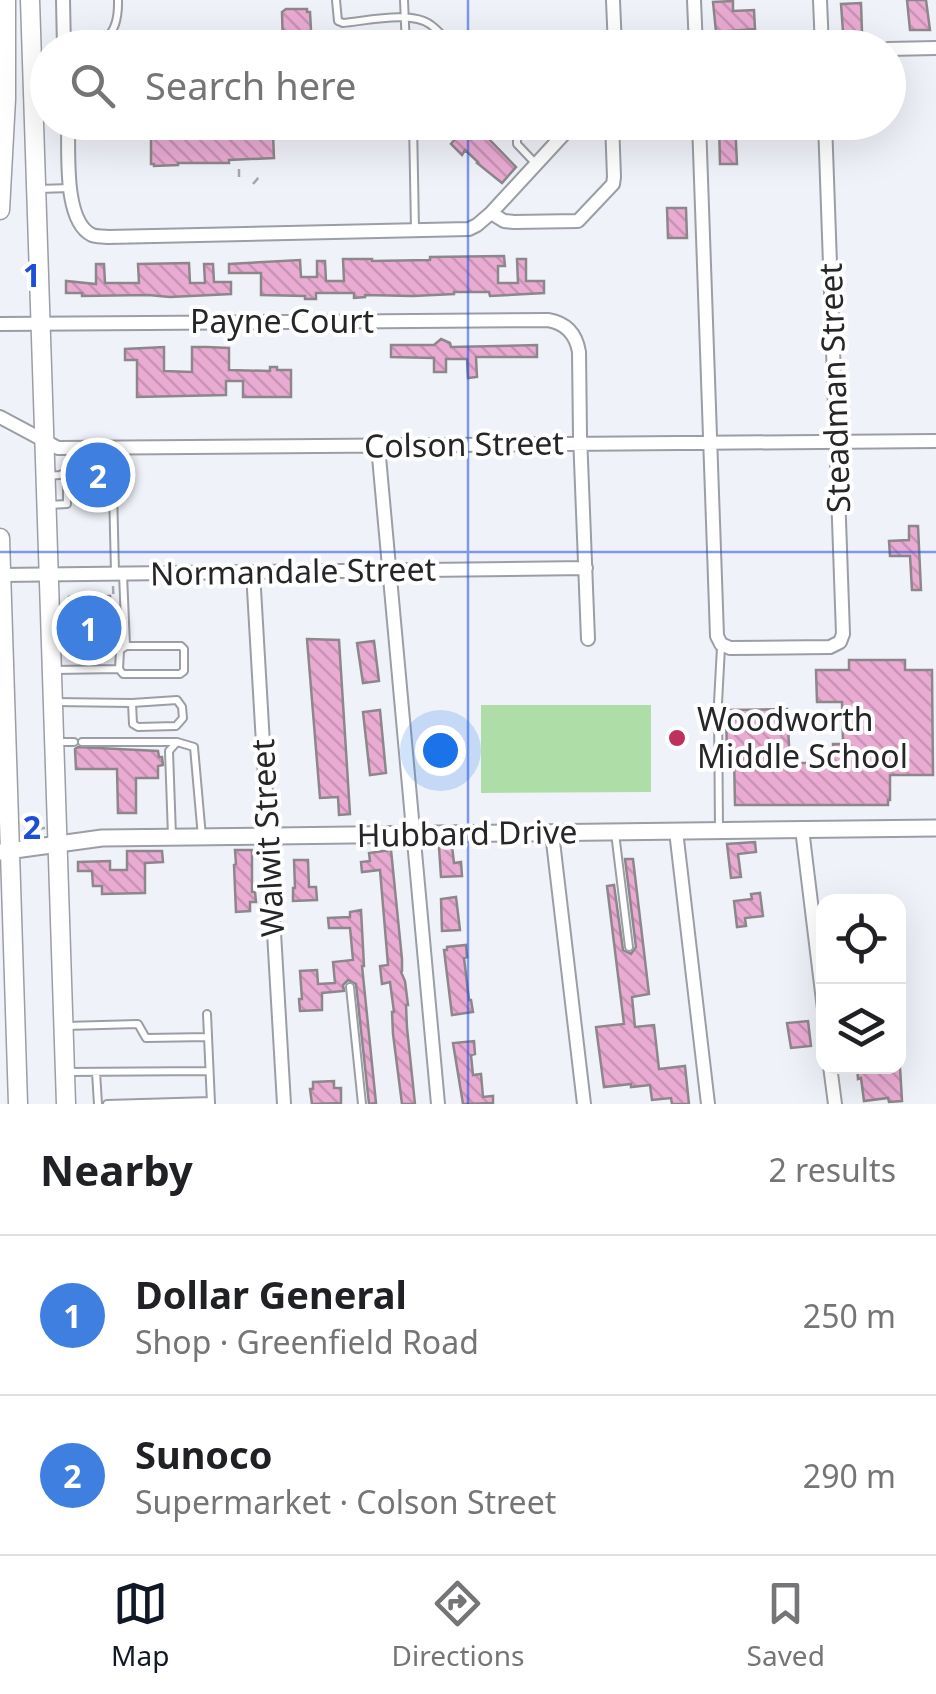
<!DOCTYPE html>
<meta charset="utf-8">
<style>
:root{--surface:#fff;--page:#f6f6f6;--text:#202124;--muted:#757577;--line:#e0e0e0;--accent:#111827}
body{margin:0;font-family:"Noto Sans",sans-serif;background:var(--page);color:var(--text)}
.controls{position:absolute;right:30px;bottom:30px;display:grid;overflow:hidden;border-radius:20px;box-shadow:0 10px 40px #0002}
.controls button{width:90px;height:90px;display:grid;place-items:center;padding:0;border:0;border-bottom:2px solid var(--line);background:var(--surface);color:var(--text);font:50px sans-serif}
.you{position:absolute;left:440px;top:750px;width:35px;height:35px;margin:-25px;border:8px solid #fff;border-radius:50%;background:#1a73e8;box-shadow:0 0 0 15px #1a73e833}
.badge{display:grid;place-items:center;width:65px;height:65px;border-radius:50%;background:var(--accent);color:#fff;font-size:32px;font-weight:700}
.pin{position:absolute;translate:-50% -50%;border:5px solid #fff;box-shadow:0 2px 10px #0006}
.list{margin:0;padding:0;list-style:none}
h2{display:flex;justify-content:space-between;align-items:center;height:130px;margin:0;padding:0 40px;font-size:42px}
h2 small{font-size:32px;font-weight:400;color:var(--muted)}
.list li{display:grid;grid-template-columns:65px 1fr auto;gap:30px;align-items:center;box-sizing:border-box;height:160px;padding:0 40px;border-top:2px solid var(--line)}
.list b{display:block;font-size:38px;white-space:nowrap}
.list p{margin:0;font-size:32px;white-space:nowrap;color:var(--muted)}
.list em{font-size:32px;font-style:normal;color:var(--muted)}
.icon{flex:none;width:55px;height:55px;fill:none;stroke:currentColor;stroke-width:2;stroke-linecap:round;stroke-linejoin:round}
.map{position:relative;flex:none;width:936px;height:1104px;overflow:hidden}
.search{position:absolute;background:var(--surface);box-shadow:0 10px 40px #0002;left:30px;right:30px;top:30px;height:110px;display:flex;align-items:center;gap:25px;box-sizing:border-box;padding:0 35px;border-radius:55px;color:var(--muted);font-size:38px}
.sheet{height:450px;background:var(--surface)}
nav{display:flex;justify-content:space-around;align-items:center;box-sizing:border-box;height:140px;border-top:2px solid var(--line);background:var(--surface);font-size:28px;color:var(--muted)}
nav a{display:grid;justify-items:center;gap:5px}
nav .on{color:var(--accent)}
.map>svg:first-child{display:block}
.pitch{fill:#afdda7}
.building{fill:url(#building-back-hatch);stroke:#8d878b;stroke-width:2.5}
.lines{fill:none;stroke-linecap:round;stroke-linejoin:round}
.service-casing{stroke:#9b9ea4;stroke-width:10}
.minor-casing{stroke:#9b9ea4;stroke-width:16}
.tertiary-casing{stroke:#9b9ea4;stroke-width:19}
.secondary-casing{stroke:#9b9ea4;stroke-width:21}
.path{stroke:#a7a8ae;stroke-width:2.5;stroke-dasharray:8 8;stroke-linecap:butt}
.service{stroke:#fff;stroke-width:6}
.minor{stroke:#fff;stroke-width:12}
.tertiary{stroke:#fff;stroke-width:15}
.secondary{stroke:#fff;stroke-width:18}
.grid{fill:none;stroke:#1d4ed8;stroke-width:2.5;stroke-opacity:0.55}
.poi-dot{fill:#be305e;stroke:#fff;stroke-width:4}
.labels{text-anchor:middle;stroke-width:8;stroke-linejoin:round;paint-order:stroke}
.street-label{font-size:32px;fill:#262629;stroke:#fff}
.poi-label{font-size:32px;fill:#262629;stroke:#fff;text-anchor:start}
.grid-label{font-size:32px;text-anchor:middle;font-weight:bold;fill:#1d4ed8;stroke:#fff;stroke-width:8;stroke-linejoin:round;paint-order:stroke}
</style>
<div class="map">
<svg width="936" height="1104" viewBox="0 0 936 1104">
<defs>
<pattern id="building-back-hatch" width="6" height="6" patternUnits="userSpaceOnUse" patternTransform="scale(2.5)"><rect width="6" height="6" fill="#eaabd3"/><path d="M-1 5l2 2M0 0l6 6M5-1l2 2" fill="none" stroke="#c993b5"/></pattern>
</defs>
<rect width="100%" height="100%" fill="#f0f2f9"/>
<path class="pitch" d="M481 705H651V792L481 793Z"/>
<path class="building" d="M907 0H926L930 30H910Z
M733 1V11L754 10 755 29 716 32 713 2Z
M861 3 862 32H843L841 4Z
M286 9H307V12H310L312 48H283L282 12Z
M151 122H182L183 135 202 134V130L217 129V132L267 130 268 134H273L274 158 229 160V163H178V165L154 166V164H151Z
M435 122H499L487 137 516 167 502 183 477 163 478 162 465 150 462 155 451 144 455 139Z
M719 122H735L737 164H720Z
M667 208H686L687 238H668Z
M504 256 505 266H498V283H518L517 259H526V281H544V293L490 296 489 292H454V294L413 296 365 295V297L354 298V293H316V299H305V296L261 295V273H229V264L300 260 301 277H317V261H325L326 281H344L343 259H372V261L430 260V257Z
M189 263 190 283H205L204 264H213L214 282H231V294L170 297 148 295 82 296V293H66V281L96 284V264H104L105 283H139L138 264Z
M441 339 450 343 451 347 537 345V357H476L477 377 468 378 467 359H446V372H434V358L391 357V345H434Z
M164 347V371L192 372V347H207L229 348V370L270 371V367H277V370H291V397H243V381H226V395L137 397V360H125V349Z
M105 459 106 488 85 489 86 499H74V475L76 467 93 466V460Z
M909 526H918L921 590H912L910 556H890L889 541 909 540Z
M110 596 111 649 71 650 69 597Z
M307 639 339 640 350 814 339 815 338 797 320 798Z
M374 641 379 681 363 683 357 643Z
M849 660H905V670H932L933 775H890V800H888V805H735L734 756 727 757 726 710 787 709 790 763H834L833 744H843L842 702H817L816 670H849Z
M380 710 386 773 370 775 363 712Z
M78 747 158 751 159 757H162L163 765 158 766V778H136V813H118L117 769H76L75 749Z
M755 842 756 852 738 854 741 877 731 878 727 844Z
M452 846 454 863 461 862 462 876 441 877 439 847Z
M235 850H252V892H255L256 902H250V911L236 912 234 865 236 864Z
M391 850 402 959V971L401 972 405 981 408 1005H406L407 1028 415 1104H402L393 1034 392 1012H394L390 982 382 984 380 966 388 965 380 870 362 872 361 862 370 861 369 853Z
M127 851H162L163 862 145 863V893L102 894V886H93L92 871H78V862L110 861V870H127Z
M625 859H633L649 994 632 997 635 1027 654 1025 659 1069 685 1066 689 1104H672L671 1098 652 1100 650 1085 631 1087V1084L604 1087 596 1027 624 1024 607 886 614 885 623 950 631 954 636 947Z
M294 860H308L309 887H316L317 900 293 901V888H295Z
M760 893 763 916 745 918 746 926 737 927 734 901 752 899 751 894Z
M456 897 460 930 442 931 441 899Z
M361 910 364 966H362L376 1103 369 1104 356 984 348 980 343 985 344 991 322 993V1010L300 1011 299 999H302L300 971 317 970 318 984 335 983 333 962 353 960 350 928H329L328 918 350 917V912Z
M466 945 467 957 464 958 469 1000H471L473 1012 452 1015 444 950H447V947Z
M808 1021 811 1046 791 1048 787 1023Z
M474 1041 475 1054 471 1055 473 1075 481 1074 483 1097 493 1096V1103L463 1104 453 1043Z
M857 1066H875V1069L900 1067 902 1101 889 1102 888 1098 864 1101 861 1078 858 1079Z
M334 1081V1088H341V1103L312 1104 310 1089H313V1082Z"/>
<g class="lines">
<defs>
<path id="service" d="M336 0 338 21 343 23C366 21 412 10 431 25 439 31 447 40 454 48
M404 0 406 48
M66 46C102 44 119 41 118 0
M413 122 415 229
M525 122 517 133V144L536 164
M536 122 557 140
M38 189 70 188
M112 449 115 572
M47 476 60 475 69 470 72 448
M48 505 67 504V472
M119 669 120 650 126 646
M54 670 119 669 123 674H180L184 671V649L181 646H126L123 574
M54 702 132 703 177 700 182 707 183 718 176 726 138 727 133 724 132 703
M56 742H74
M82 742H177L194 747 202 837
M719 829 718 703 721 647
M615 833 629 947
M172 836 169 751 177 742
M350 987 362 1104
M207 1014 211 1103
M65 1026 138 1024 146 1038 208 1037
M67 1072 209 1071
M96 1072 98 1104
M107 1104 211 1101"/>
<path id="minor" d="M63 0 64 48
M613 0 615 48
M694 0 696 48
M820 0 822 48
M888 49 936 48
M68 122C69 151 63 221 92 235 97 237 102 236 108 237L469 229 477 225 491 213 575 122
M699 122 717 636 721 644 730 648 830 647 840 642 843 634 825 122
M491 213 504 221 514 222 578 221 613 184 614 177 612 122
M0 324 548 320C566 323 576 334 579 352L580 435 588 639
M0 417 58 448 936 441
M378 446 438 1104
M253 572 284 1104
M1 575 586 568
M802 829 824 1009
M676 831 708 1104
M552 833 584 1104
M830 1066 835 1104"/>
<path id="tertiary" d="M0 852 102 838 936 828"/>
<path id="secondary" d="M30 0 66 1104
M0 210 6 99V0
M0 538 18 1104"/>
</defs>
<use href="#service" class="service-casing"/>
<use href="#minor" class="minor-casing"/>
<use href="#tertiary" class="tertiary-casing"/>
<use href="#secondary" class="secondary-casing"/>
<path class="path" d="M239 169V180
M253 184 259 177
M113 586 114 610
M114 632V646
M73 653 112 651
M24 830 45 828"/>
<use href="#service" class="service"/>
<use href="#minor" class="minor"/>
<use href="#tertiary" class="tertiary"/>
<use href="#secondary" class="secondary"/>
</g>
<path class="grid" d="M468 0V48M468 122V1104M0 552H936"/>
<circle class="poi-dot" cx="677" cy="738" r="10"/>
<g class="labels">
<g class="street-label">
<text x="282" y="333">Payne Court</text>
<text transform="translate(835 388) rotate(-92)" y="11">Steadman Street</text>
<text transform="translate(464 445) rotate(-1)" y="11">Colson Street</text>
<text transform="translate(293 572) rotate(-1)" y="11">Normandale Street</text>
<text transform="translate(467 834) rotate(-1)" y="11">Hubbard Drive</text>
<text transform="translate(268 838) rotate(-93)" y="11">Walwit Street</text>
</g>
<g class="poi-label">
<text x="697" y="731">Woodworth<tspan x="697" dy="37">Middle School</tspan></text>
</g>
</g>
<g class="grid-label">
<text x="32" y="287">1</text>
<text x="32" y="839">2</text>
</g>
</svg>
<div class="controls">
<button><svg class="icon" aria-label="locate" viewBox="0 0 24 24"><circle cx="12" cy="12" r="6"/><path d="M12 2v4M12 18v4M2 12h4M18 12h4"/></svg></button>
<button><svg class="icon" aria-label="layers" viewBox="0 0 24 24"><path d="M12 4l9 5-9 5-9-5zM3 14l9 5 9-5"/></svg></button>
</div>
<div class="you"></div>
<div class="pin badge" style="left:89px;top:628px;background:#3f7fe0">1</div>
<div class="pin badge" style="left:98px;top:475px;background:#3f7fe0">2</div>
<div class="search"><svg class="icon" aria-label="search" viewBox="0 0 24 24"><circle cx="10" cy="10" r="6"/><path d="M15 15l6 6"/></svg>Search here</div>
</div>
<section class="sheet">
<h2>Nearby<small>2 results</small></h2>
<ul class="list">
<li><span class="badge" style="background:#3f7fe0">1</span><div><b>Dollar General</b><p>Shop · Greenfield Road</p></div><em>250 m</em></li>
<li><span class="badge" style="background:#3f7fe0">2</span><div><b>Sunoco</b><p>Supermarket · Colson Street</p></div><em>290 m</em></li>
</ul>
</section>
<nav>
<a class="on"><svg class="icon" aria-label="map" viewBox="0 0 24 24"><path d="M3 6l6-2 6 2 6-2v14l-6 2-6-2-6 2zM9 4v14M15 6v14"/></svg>Map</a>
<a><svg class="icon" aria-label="directions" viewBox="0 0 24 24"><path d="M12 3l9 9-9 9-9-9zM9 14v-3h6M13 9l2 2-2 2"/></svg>Directions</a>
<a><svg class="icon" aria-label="saved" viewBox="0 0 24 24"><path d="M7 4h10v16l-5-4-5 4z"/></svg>Saved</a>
</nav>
